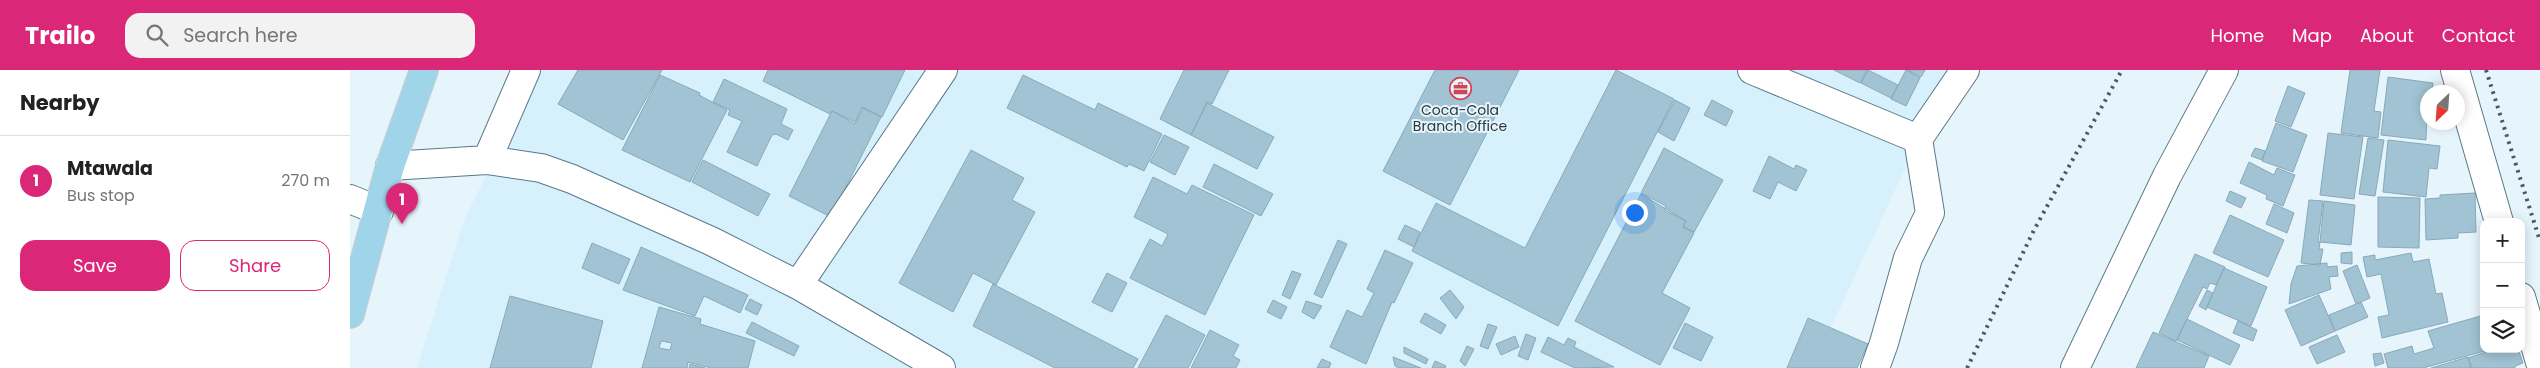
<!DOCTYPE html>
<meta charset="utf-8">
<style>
:root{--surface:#fff;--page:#f2f2f2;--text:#222;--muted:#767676;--line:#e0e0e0;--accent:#db2777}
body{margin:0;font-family:Poppins,sans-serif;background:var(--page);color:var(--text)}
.controls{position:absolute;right:15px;bottom:15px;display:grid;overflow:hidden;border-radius:10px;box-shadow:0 2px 12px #0003}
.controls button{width:45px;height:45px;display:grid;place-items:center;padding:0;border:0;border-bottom:1px solid var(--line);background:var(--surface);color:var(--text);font:25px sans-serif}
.compass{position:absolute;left:2070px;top:15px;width:45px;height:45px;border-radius:50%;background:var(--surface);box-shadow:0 2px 12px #0003;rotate:205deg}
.you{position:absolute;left:1284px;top:142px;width:18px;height:18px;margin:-12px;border:4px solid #fff;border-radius:50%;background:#1a73e8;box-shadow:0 0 0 8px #1a73e833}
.badge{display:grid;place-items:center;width:32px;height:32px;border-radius:50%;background:var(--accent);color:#fff;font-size:16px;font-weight:700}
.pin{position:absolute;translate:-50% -41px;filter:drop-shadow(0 1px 2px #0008)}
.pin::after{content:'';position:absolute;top:26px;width:18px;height:15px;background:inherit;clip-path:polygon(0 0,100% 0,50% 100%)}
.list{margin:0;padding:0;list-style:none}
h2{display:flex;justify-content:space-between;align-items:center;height:65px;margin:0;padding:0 20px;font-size:21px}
h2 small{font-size:16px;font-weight:400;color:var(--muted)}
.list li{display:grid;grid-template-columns:32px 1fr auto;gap:15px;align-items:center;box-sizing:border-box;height:90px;padding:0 20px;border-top:1px solid var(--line)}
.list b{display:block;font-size:19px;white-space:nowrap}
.list p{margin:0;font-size:16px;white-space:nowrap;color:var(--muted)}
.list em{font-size:16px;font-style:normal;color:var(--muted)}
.actions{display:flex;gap:10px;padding:15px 20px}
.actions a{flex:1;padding:11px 0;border:1px solid var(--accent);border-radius:15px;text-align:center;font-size:18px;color:var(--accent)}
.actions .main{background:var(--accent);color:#fff}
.icon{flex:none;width:28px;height:28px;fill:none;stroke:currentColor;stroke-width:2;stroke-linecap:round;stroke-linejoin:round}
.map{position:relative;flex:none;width:2190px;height:298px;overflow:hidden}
header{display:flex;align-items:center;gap:30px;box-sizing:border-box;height:70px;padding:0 25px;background:var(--accent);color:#fff}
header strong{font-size:24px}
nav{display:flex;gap:28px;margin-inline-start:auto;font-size:18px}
.search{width:350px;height:45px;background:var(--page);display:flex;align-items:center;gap:12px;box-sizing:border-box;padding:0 18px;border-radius:15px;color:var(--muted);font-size:19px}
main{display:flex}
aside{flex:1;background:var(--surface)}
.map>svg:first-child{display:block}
.built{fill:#d6f0fc}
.building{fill:#a1c3d3;stroke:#88a9b8;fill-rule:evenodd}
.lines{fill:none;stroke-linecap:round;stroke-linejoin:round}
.minor-casing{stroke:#5a7a88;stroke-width:30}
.major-casing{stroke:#cccfd1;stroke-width:30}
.minor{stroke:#fff;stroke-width:28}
.major{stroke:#9fd4e9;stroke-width:28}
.rail{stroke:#4b595f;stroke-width:4;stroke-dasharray:2.5 5;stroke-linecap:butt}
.labels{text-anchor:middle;stroke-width:4;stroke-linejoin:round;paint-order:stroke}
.poi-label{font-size:14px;fill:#2a383e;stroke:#e6f4fb}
</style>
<header>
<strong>Trailo</strong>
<div class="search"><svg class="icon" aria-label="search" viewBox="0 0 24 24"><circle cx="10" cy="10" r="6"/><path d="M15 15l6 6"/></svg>Search here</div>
<nav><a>Home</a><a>Map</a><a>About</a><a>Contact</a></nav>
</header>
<main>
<aside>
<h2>Nearby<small></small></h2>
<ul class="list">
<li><span class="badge">1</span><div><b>Mtawala</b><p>Bus stop</p></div><em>270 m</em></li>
</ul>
<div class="actions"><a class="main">Save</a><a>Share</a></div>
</aside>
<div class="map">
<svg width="2190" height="298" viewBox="0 0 2190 298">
<rect width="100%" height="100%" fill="#e6f4fb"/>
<path class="built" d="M190 0H1601L1462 298H67L115 148Z"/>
<path class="building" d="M228 0H312L273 70 208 34Z
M418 0H555L532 47 512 37 505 52 482 41 480 44 413 11Z
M834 0H879L862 34 857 32 841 65 810 49Z
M1085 0H1169L1100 135 1033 101Z
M1266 0 1324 29 1208 256 1062 181 1086 133 1175 178Z
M1484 0H1517L1510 13Z
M1518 0 1548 15 1541 28 1511 13Z
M1556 0 1570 8 1556 36 1541 29Z
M1557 0H1575L1571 7Z
M2000 0H2030L2024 41 2031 42 2028 68 1991 63Z
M310 5 350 23 349 25 377 40 340 112 272 80Z
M673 5 745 40 748 33 812 64 794 101 779 94 777 97 657 38Z
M2038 7 2083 13 2082 22H2078L2076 70 2031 65Z
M374 9 437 39 431 54 443 60 438 70 426 64 422 65 407 96 377 82 392 51 378 45 380 40 363 32Z
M1938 16 1955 23 1941 57 1925 51Z
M1325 30 1340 38 1324 71 1308 62Z
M1362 30 1383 41 1376 56 1354 45Z
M857 33 924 67 907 99 841 65Z
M513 38 531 47 481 147 439 126 482 41 505 54Z
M1926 53 1957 65 1943 102 1912 91Z
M1978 63 2013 67 2004 129 1970 125Z
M814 65 839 77 825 105 800 92Z
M2018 68 2034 70 2025 126 2009 124Z
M2038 70 2090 76 2087 99 2079 98 2076 127 2033 122Z
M1314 78 1373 110 1344 162 1333 157 1336 151 1314 140 1316 136 1291 123Z
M1905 78 1915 81 1912 90 1901 86Z
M621 80 674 108 662 130 685 142 646 215 623 203 603 242 549 213Z
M1419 86 1444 99 1446 95 1457 100 1446 121 1428 112 1420 129 1403 121Z
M353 90 420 124 408 146 342 112Z
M1899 92 1924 105 1927 98 1945 105 1933 136 1916 129 1917 125 1890 113Z
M864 94 923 124 911 146 853 117Z
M803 107 837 124 842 115 904 145 855 245 780 208 800 169 812 176 818 164 784 147Z
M1880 121 1896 128 1891 138 1876 131Z
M2125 123 2126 162 2108 163V168L2076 170 2075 129 2090 128V125Z
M1291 124 1336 151 1333 157 1344 163 1312 223 1340 238 1310 295 1225 251Z
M2028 127 2070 128 2069 178 2028 177Z
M1959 130 1973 131 1968 172H1970L1969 179H1973L1970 195 1951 193Z
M1974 131 2005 135 2001 175 1970 172Z
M1924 134 1944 143 1937 163 1916 154Z
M1880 145 1934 170 1918 207 1863 183Z
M1055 155 1070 162 1064 177 1048 169Z
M988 170 997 174 972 228 964 224Z
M242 173 280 189 269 214 232 198Z
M291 177 398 225 390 243 354 226 345 246 273 220Z
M1035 180 1063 193 1044 233 1042 232 1016 294 980 277 997 240 1012 247 1024 223 1017 219Z
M2002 182V194L1991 193V183Z
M2061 183 2063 192 2079 189 2086 224 2092 223 2098 252 2032 268 2028 247 2039 245 2031 204 2017 207 2013 187 2025 185V190Z
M1845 184 1875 197 1866 215 1860 213 1857 219 1853 217 1826 271 1809 263Z
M1977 193V197L1987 196 1988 206 1979 207 1981 219 1939 234 1941 214 1947 196Z
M2007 195 2020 228 2006 234 1993 201Z
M1874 198 1917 217 1901 256 1857 237Z
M942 201 951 204 940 229 932 225Z
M757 203 777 213 762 242 742 232Z
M643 214 788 289 783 298H705L623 256Z
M1100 220 1114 237 1106 249 1090 228Z
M1857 220 1863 223 1856 240 1849 236Z
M1969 225 1985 261 1951 276 1935 240Z
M160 226 253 251 241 298H140Z
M400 229 412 235 407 245 395 239Z
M923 230 937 237 931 249 917 242Z
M956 231 972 236 964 249 952 242Z
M2011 232 2018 247 1985 261 1979 245Z
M309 237 351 249 350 254 405 271 398 298H361L338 292 337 298H292ZM311 271 322 273 320 280 309 278Z
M1075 243 1096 255 1091 264 1070 252Z
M816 245 855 265 838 298H788Z
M2134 245V279H2142L2073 298H2038L2034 284 2062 276 2064 284 2084 278 2078 261Z
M1458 248 1518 274 1507 298H1437Z
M1837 249 1890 275 1880 295 1827 270Z
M1888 251 1907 260 1903 271 1883 263Z
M402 252 449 276 444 286 396 263Z
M1335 253 1363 267 1351 291 1323 278Z
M1138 254 1147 257 1138 279 1130 276Z
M860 260 889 275 883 286 890 290 886 298H841Z
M1803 262 1859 286 1854 298H1786Z
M1176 264 1186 268 1178 290 1168 286Z
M1987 265 1995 282 1967 294 1959 277Z
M1165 266 1169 277 1151 285 1146 274Z
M1198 267 1214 275 1218 268 1226 272 1224 277 1264 297 1225 298 1191 282Z
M1117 276 1124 279 1115 296 1110 291Z
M1054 277 1078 289 1076 294 1054 283Z
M2145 279H2168L2173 293 2165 296V298H2122L2118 288Z
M2031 283 2034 293 2025 296 2023 284Z
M1043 287 1071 298H1049L1045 296Z
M2118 287 2121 298H2081Z
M972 289 981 293 979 298H967Z
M1085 291 1096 296 1095 298H1082Z
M340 294 355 298H339Z"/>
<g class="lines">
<defs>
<path id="minor" d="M1402 0 1568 69
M2105 0 2149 152
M137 90 176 0
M40 96 137 90 191 98 222 109 361 171 448 215 591 298
M0 129 29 141
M448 215 593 0
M2171 227 2190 292
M1525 298 1534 273 1558 188 1580 143 1568 69 1615 0
M1725 298 1817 106 1874 0"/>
<path id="major" d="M0 244 40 96 74 0"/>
</defs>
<use href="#minor" class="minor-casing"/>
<use href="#major" class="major-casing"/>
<use href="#minor" class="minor"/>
<use href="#major" class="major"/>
<path class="rail" d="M2136 0 2190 171
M1617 298 1684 160 1772 0"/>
</g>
<defs>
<symbol id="office-ring" viewBox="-11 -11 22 22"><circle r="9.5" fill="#e6f4fb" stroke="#d34356" stroke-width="1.5"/><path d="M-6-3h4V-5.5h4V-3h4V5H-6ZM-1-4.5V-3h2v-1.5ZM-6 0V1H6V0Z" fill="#d34356"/></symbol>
</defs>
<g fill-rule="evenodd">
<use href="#office-ring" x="1098" y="6" width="25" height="25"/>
</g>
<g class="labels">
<g class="poi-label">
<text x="1110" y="45">Coca-Cola<tspan x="1110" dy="16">Branch Office</tspan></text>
</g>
</g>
</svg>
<div class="controls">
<button>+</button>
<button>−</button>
<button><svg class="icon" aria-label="layers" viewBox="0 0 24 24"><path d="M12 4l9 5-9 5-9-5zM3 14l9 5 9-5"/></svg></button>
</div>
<svg class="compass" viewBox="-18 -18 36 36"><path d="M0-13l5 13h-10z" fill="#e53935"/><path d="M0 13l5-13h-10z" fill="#767676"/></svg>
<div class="you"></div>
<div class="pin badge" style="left:52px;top:154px">1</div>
</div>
</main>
